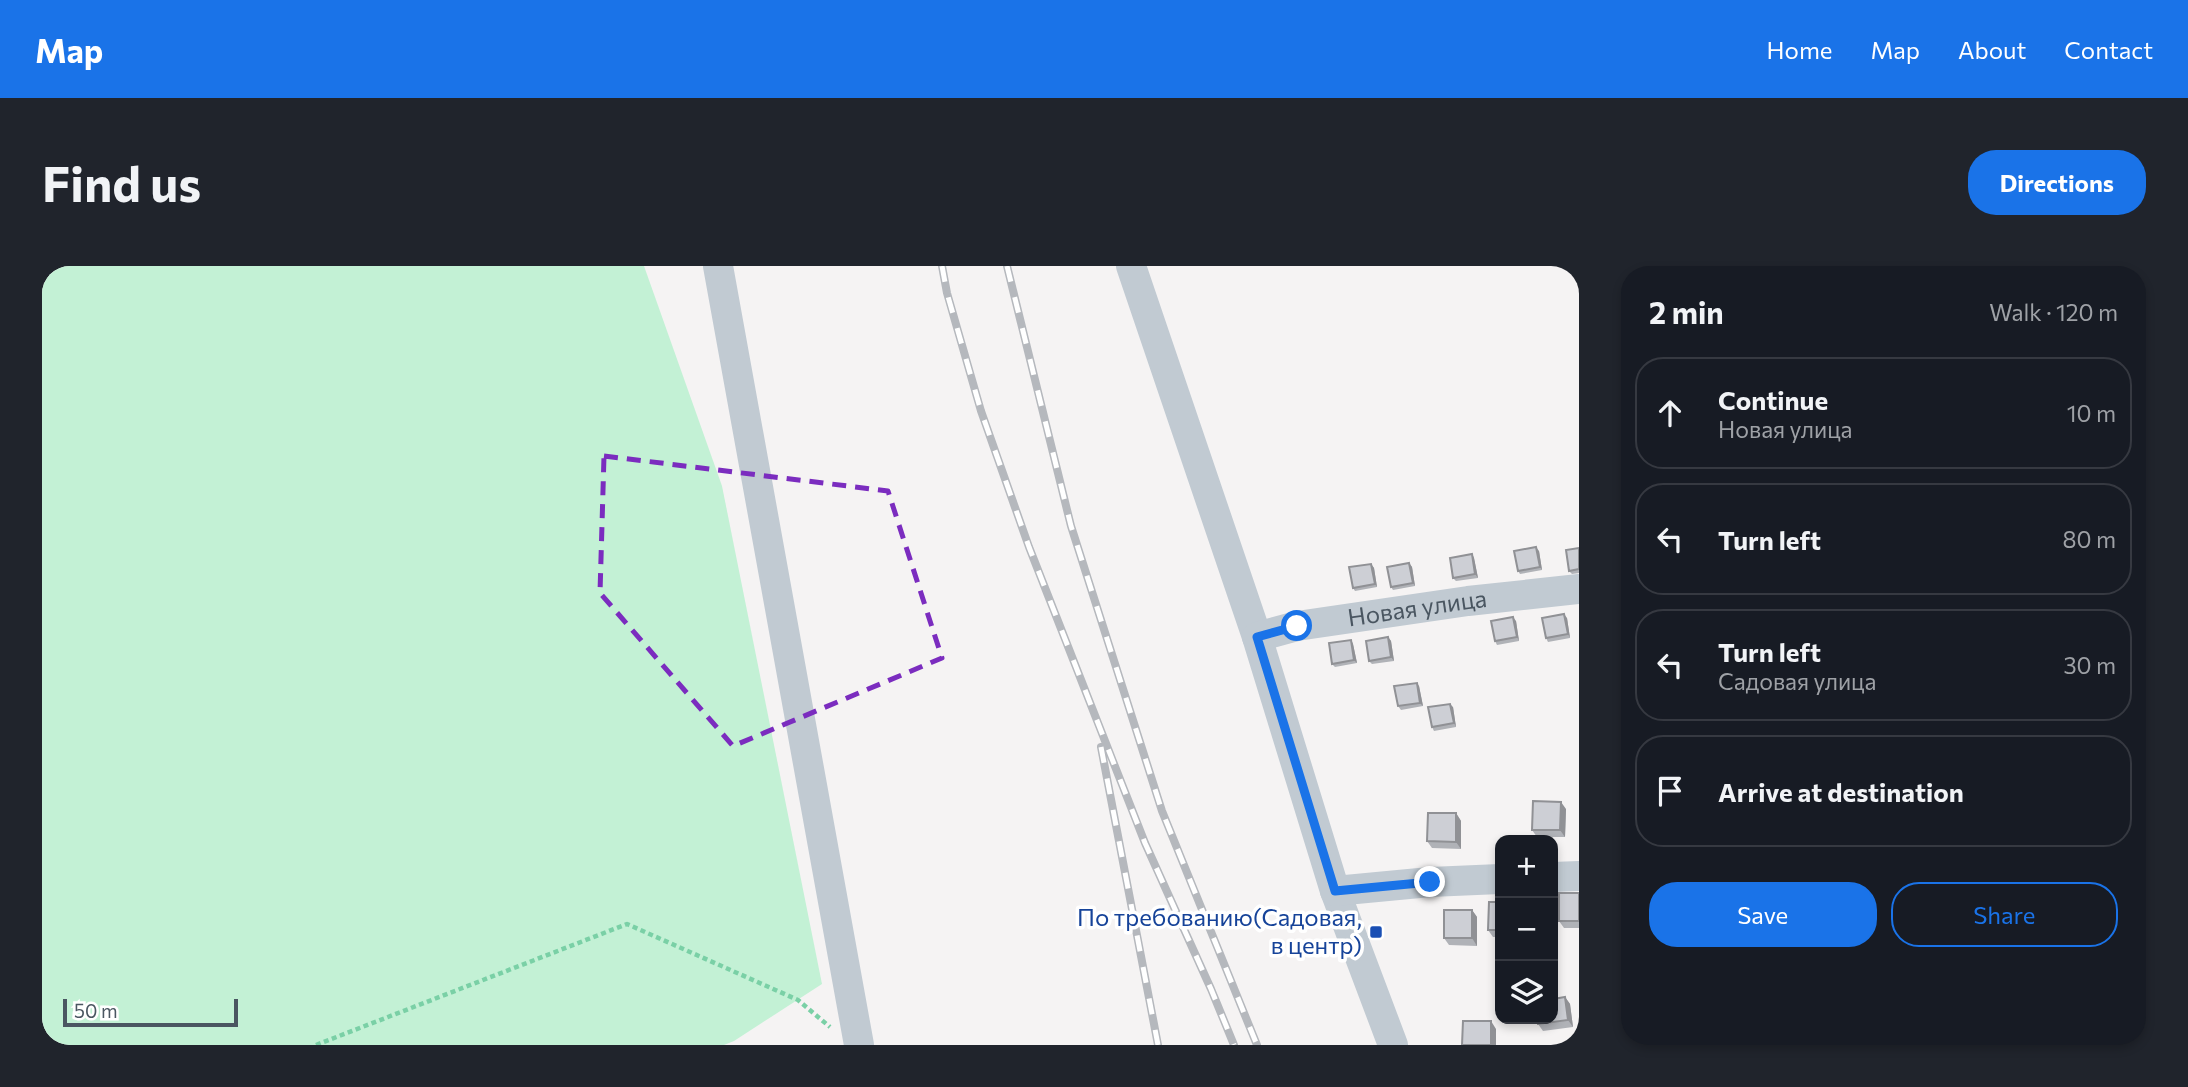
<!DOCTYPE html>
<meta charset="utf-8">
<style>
:root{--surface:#171b24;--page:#20242c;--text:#f1f3f6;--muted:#9ea1a6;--line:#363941;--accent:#1a73e8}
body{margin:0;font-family:Commissioner,sans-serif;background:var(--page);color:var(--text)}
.controls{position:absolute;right:21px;bottom:21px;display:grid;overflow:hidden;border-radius:14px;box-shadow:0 4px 10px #0003}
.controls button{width:63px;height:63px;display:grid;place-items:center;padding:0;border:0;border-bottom:2px solid var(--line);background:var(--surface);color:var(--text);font:35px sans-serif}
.scale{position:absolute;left:21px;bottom:18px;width:175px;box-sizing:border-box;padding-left:7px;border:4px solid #4a5661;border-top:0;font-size:19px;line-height:24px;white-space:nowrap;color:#4a5661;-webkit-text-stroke:5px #fff;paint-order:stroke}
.stop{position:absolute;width:21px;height:21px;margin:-16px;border:5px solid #1a73e8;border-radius:50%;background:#fff}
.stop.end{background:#1a73e8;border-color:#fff;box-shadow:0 2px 7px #0008}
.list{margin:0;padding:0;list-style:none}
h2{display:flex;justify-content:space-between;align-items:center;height:91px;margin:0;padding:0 28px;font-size:30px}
h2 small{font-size:23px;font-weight:400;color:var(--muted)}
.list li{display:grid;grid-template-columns:46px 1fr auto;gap:21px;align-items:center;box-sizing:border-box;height:112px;margin:0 14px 14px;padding:0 14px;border:2px solid var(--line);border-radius:28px}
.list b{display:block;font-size:26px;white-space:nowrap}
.list p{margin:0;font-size:23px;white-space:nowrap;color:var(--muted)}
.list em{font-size:23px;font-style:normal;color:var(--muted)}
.actions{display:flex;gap:14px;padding:21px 28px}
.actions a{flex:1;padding:16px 0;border:2px solid var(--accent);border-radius:28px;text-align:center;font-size:24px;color:var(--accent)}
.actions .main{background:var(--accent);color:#fff}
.icon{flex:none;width:38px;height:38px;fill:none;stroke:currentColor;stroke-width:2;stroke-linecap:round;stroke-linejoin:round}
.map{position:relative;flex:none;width:1537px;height:779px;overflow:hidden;border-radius:28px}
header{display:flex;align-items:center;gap:42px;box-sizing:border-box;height:98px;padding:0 35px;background:var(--accent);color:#fff}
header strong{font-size:33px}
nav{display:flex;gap:38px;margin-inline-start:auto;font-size:24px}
.intro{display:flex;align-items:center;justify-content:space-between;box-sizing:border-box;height:168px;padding:0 42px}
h1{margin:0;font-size:49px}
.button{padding:18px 32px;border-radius:28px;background:var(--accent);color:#fff;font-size:24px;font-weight:700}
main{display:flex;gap:42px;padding:0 42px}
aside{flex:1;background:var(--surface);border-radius:28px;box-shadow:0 4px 10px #0003}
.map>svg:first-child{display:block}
.green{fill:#c3f1d5}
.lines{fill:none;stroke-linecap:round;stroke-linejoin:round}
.path{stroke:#7ad0a6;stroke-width:4.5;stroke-dasharray:5 3.5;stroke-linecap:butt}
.minor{stroke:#c1cad2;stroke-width:30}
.rail-casing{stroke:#b5b8bd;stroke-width:8}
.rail{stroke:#fff;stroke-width:5;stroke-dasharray:16;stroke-linecap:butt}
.wall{fill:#b0b2b7}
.shaded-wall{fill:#909195}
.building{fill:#cdcfd5;stroke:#909195;stroke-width:2}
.route{stroke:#1a73e8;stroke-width:9}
.marked{fill:none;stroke:#7b2cbf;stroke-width:5;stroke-dasharray:14 9;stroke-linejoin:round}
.transit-dot{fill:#1a4fb4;stroke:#fff;stroke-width:2.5}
.labels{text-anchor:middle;stroke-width:7;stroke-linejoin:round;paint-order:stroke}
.street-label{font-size:24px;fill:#4a5661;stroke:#fff}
.transit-label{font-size:24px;fill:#164399;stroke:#fff;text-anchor:end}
</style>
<header>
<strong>Map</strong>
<nav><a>Home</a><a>Map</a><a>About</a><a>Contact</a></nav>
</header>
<div class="intro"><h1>Find us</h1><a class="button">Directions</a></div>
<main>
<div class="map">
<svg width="1537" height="779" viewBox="0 0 1537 779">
<rect width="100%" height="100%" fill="#f5f3f3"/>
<path class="green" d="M0 0H602L680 220 780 718 692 775 682 779H0Z"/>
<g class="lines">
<path class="path" d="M274 779 585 658 756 734 788 761"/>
<g class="minor">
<path d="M676 0 817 779"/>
<path d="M1089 0 1215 371 1293 625 1351 779"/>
<path id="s1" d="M1215 371 1255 360 1426 335 1537 323"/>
<path d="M1511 611 1537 610"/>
<path d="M1293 625 1388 616 1458 613"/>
</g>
<defs>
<path id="rail" d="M900 0 905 27 939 145 987 281 1103 577 1169 723 1192 779
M965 0 1029 260 1120 545 1215 779
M1059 481 1116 779"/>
</defs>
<use href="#rail" class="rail-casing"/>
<use href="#rail" class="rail"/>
</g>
<path class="wall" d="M1537 282V307L1530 308 1527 305Z
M1497 285 1500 304 1478 308 1476 305Z
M1430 288 1432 292 1436 312 1414 315 1411 312Z
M1367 297 1370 301 1373 320 1351 324 1349 321Z
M1329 298 1332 302 1335 321 1313 325 1311 322Z
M1525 352 1528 372 1506 376 1504 372Z
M1474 355 1477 375 1455 379 1453 375Z
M1346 371 1349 375 1352 395 1330 398 1327 395Z
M1309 374 1311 378 1315 397 1293 401 1290 398Z
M1377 420 1381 440 1359 444 1356 440Z
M1411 441 1414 461 1392 465 1390 461Z
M1524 543 1523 571H1495L1490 564Z
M1414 547 1419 555V583L1390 582 1385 575Z
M1537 627V662H1522L1517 655Z
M1458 636V671H1451L1446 664Z
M1430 644 1435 651V680L1407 679 1402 672Z
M1523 731 1528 738 1531 761 1501 765 1496 758Z"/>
<path class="shaded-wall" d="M1494 281 1497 285 1500 304 1498 301Z
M1430 288 1432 292 1436 312 1433 308Z
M1367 297 1370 301 1373 320 1371 317Z
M1329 298 1332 302 1335 321 1333 318Z
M1522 348 1525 352 1528 372 1526 368Z
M1471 351 1474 355 1477 375 1475 371Z
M1346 371 1349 375 1352 395 1349 391Z
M1309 374 1311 378 1315 397 1312 394Z
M1375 417 1377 420 1381 440 1378 437Z
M1408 438 1411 441 1414 461 1412 457Z
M1519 536 1524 543 1523 571 1518 564Z
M1414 547 1419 555V583L1414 576Z
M1430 644 1435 651V680L1430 672Z
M1523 731 1528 738 1531 761 1526 754Z
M1449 755 1454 763V779H1449Z"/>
<path class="building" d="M1494 281 1498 301 1476 305 1472 285Z
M1537 282V303L1527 305 1524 284Z
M1430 288 1433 308 1411 312 1408 292Z
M1367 297 1371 317 1349 321 1345 301Z
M1329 298 1333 318 1311 322 1307 301Z
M1522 348 1526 368 1504 372 1500 352Z
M1471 351 1475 371 1453 375 1449 355Z
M1346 371 1349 391 1327 395 1324 375Z
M1309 374 1312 394 1290 398 1287 377Z
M1375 417 1378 437 1356 440 1352 420Z
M1408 438 1412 457 1390 461 1386 441Z
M1491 535 1519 536 1518 564H1490Z
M1386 547H1414V576L1385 575Z
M1517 627H1537V655H1517Z
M1447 636H1458V664H1446Z
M1402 644H1430V672H1402Z
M1523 731 1526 754 1496 758 1495 753H1511V733Z
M1421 755H1449V779H1420Z"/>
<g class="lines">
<path class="route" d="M1255 360 1215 371 1293 625 1388 616"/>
</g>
<path class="marked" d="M562 190 846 225 900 392 691 480 558 327Z"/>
<rect class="transit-dot" x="1327" y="659" width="14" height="14" rx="3.5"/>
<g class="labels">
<g class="street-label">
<text dy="8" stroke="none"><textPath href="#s1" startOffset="163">Новая улица</textPath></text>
</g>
<g class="transit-label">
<text x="1320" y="660">По требованию(Садовая,<tspan x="1320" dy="28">в центр)</tspan></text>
</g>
</g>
</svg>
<div class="controls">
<button>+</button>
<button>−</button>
<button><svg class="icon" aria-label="layers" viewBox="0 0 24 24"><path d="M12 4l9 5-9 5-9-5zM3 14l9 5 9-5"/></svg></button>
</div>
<div class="scale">50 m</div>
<div class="stop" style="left:1255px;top:360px"></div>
<div class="stop end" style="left:1388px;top:616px"></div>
</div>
<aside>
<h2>2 min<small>Walk · 120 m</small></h2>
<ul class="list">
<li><svg class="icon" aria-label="ahead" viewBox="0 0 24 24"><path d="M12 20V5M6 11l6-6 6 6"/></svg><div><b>Continue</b><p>Новая улица</p></div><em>10 m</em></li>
<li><svg class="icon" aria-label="left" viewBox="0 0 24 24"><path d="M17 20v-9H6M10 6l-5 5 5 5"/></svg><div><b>Turn left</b></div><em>80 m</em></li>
<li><svg class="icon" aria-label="left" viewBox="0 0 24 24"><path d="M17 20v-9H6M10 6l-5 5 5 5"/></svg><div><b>Turn left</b><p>Садовая улица</p></div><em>30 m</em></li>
<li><svg class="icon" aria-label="arrive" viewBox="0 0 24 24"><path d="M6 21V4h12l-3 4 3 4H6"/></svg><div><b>Arrive at destination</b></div></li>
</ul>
<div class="actions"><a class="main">Save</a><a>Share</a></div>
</aside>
</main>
